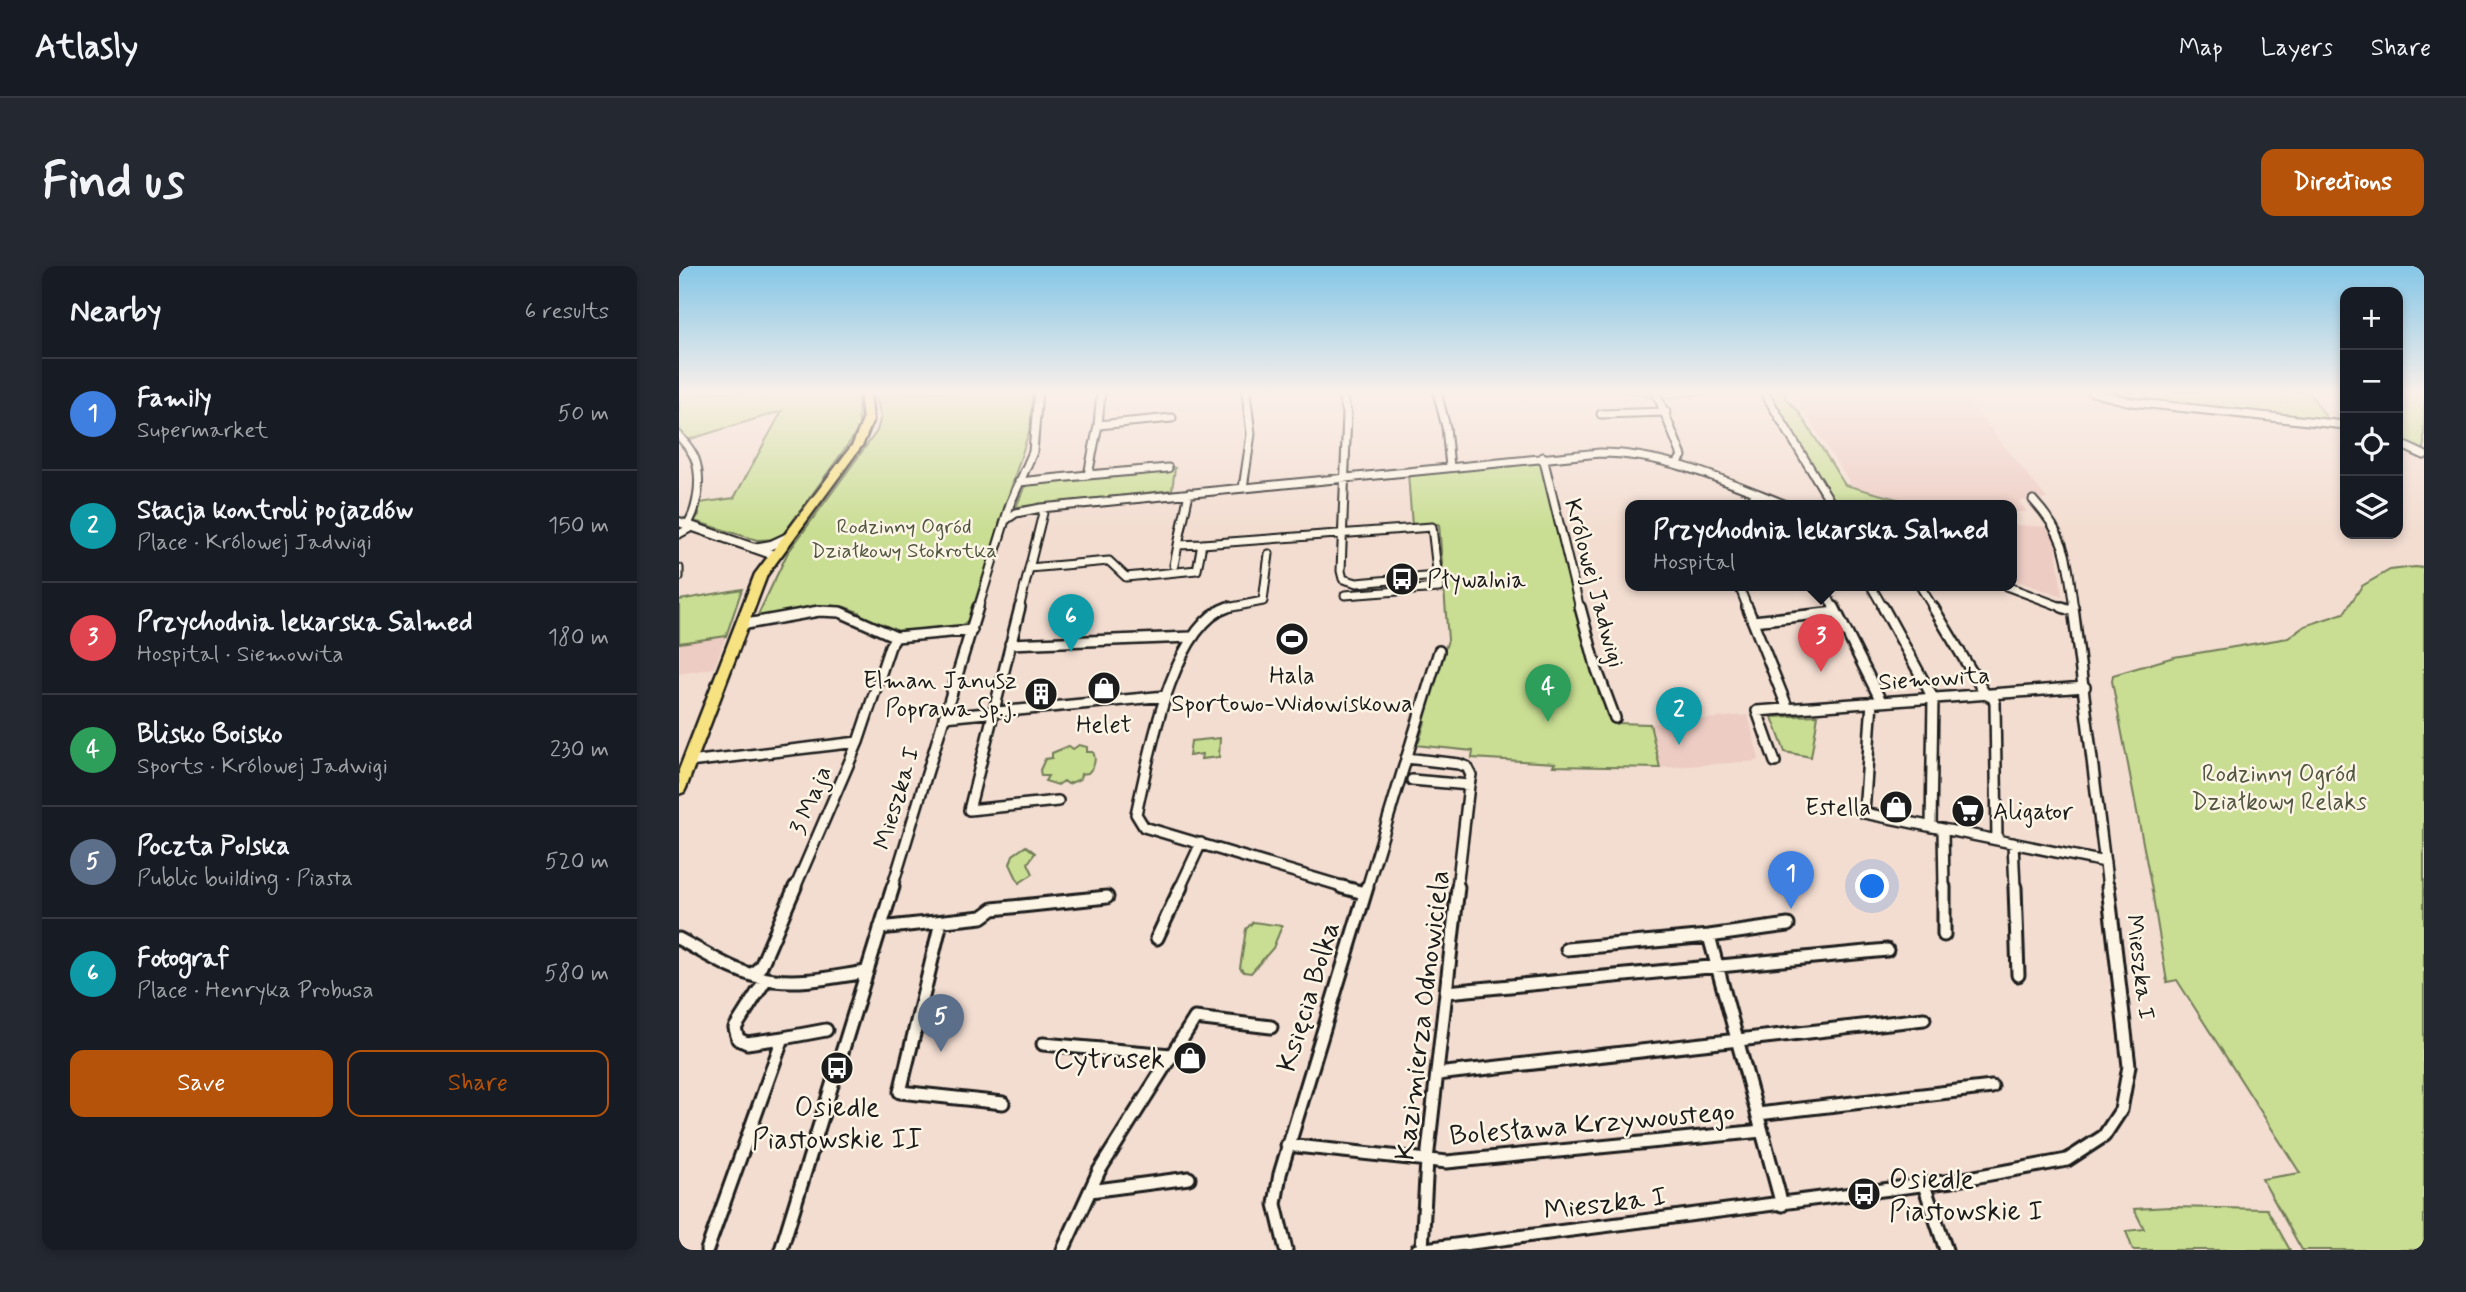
<!DOCTYPE html>
<meta charset="utf-8">
<style>
:root{--surface:#171b24;--page:#242831;--text:#f1f3f6;--muted:#9ea1a6;--line:#363941;--accent:#b45309}
body{margin:0;font-family:Mynerve,sans-serif;background:var(--page);color:var(--text)}
.controls{position:absolute;right:21px;top:21px;display:grid;overflow:hidden;border-radius:14px;box-shadow:0 4px 10px #0003}
.controls button{width:63px;height:63px;display:grid;place-items:center;padding:0;border:0;border-bottom:2px solid var(--line);background:var(--surface);color:var(--text);font:35px sans-serif}
.you{position:absolute;left:1194px;top:621px;width:24px;height:24px;margin:-18px;border:5px solid #fff;border-radius:50%;background:#1a73e8;box-shadow:0 0 0 10px #1a73e833}
.badge{display:grid;place-items:center;width:46px;height:46px;border-radius:50%;background:var(--accent);color:#fff;font-size:23px;font-weight:700}
.pin{position:absolute;translate:-50% -58px;filter:drop-shadow(0 2px 4px #0008)}
.pin::after{content:'';position:absolute;top:37px;width:24px;height:21px;background:inherit;clip-path:polygon(0 0,100% 0,50% 100%)}
.popup{position:absolute;left:946px;top:234px;width:392px;height:91px;box-sizing:border-box;display:grid;place-content:center;border-radius:14px;background:var(--surface);filter:drop-shadow(0 2px 5px #0005);font-size:23px;white-space:nowrap;color:var(--muted)}
.popup b{font-size:26px;color:var(--text)}
.popup::after{content:'';position:absolute;left:50%;top:100%;margin-left:-14px;border:14px solid transparent;border-top-color:var(--surface)}
.list{margin:0;padding:0;list-style:none}
h2{display:flex;justify-content:space-between;align-items:center;height:91px;margin:0;padding:0 28px;font-size:30px}
h2 small{font-size:23px;font-weight:400;color:var(--muted)}
.list li{display:grid;grid-template-columns:46px 1fr auto;gap:21px;align-items:center;box-sizing:border-box;height:112px;padding:0 28px;border-top:2px solid var(--line)}
.list b{display:block;font-size:26px;white-space:nowrap}
.list p{margin:0;font-size:23px;white-space:nowrap;color:var(--muted)}
.list em{font-size:23px;font-style:normal;color:var(--muted)}
.actions{display:flex;gap:14px;padding:21px 28px}
.actions a{flex:1;padding:16px 0;border:2px solid var(--accent);border-radius:14px;text-align:center;font-size:24px;color:var(--accent)}
.actions .main{background:var(--accent);color:#fff}
.icon{flex:none;width:38px;height:38px;fill:none;stroke:currentColor;stroke-width:2;stroke-linecap:round;stroke-linejoin:round}
.map{position:relative;flex:none;width:1745px;height:984px;overflow:hidden;border-radius:14px}
header{display:flex;align-items:center;gap:42px;box-sizing:border-box;height:98px;padding:0 35px;background:var(--surface);border-bottom:2px solid var(--line)}
header strong{font-size:33px}
nav{display:flex;gap:38px;margin-inline-start:auto;font-size:24px}
.intro{display:flex;align-items:center;justify-content:space-between;box-sizing:border-box;height:168px;padding:0 42px}
h1{margin:0;font-size:49px}
.button{padding:18px 32px;border-radius:14px;background:var(--accent);color:#fff;font-size:24px;font-weight:700}
main{display:flex;gap:42px;padding:0 42px}
aside{flex:1;background:var(--surface);border-radius:14px;box-shadow:0 4px 10px #0003}
.map>svg:first-child{display:block}
.built{fill:#edccc3}
.green{fill:#c9de93;stroke:#727d58;stroke-width:2}
.lines{fill:none;stroke-linecap:round;stroke-linejoin:round}
.stream{stroke:#609295;stroke-width:2}
.minor-far2-casing{stroke:#1c1c1c;stroke-width:11}
.minor-far1-casing{stroke:#1c1c1c;stroke-width:14}
.minor-casing{stroke:#1c1c1c;stroke-width:17}
.tertiary-casing{stroke:#1c1c1c;stroke-width:12}
.primary-casing{stroke:#1c1c1c;stroke-width:5}
.minor-far2{stroke:#fcf5e5;stroke-width:7}
.minor-far1{stroke:#fcf5e5;stroke-width:9}
.minor{stroke:#fcf5e5;stroke-width:11}
.tertiary{stroke:#fcf5e5;stroke-width:8}
.primary{fill:#f7e281;fill-rule:evenodd}
.labels{text-anchor:middle;stroke-width:5;stroke-linejoin:round;paint-order:stroke}
.far-park-label{font-size:21px;fill:#505640;stroke:#fcf5e5}
.poi-label{font-size:24px;fill:#1c1c1c;stroke:#fcf5e5;text-anchor:start}
.street-label{font-size:24px;fill:#1c1c1c;stroke:#fcf5e5}
.park-label{font-size:24px;fill:#505640;stroke:#fcf5e5}
.near-street-label{font-size:28px;fill:#1c1c1c;stroke:#fcf5e5}
.near-poi-label{font-size:28px;fill:#1c1c1c;stroke:#fcf5e5;text-anchor:end}
</style>
<header>
<strong>Atlasly</strong>
<nav><a>Map</a><a>Layers</a><a>Share</a></nav>
</header>
<div class="intro"><h1>Find us</h1><a class="button">Directions</a></div>
<main>
<aside>
<h2>Nearby<small>6 results</small></h2>
<ul class="list">
<li><span class="badge" style="background:#3f7fe0">1</span><div><b>Family</b><p>Supermarket</p></div><em>50 m</em></li>
<li><span class="badge" style="background:#0f9aa8">2</span><div><b>Stacja kontroli pojazdów</b><p>Place · Królowej Jadwigi</p></div><em>150 m</em></li>
<li><span class="badge" style="background:#e0444e">3</span><div><b>Przychodnia lekarska Salmed</b><p>Hospital · Siemowita</p></div><em>180 m</em></li>
<li><span class="badge" style="background:#2e9e5b">4</span><div><b>Blisko Boisko</b><p>Sports · Królowej Jadwigi</p></div><em>230 m</em></li>
<li><span class="badge" style="background:#5c6f8a">5</span><div><b>Poczta Polska</b><p>Public building · Piasta</p></div><em>520 m</em></li>
<li><span class="badge" style="background:#0f9aa8">6</span><div><b>Fotograf</b><p>Place · Henryka Probusa</p></div><em>580 m</em></li>
</ul>
<div class="actions"><a class="main">Save</a><a>Share</a></div>
</aside>
<div class="map">
<svg width="1745" height="984" viewBox="0 0 1745 984">
<rect width="100%" height="100%" fill="#f3ddd1"/>
<filter id="ink" filterUnits="userSpaceOnUse"><feTurbulence type="fractalNoise" baseFrequency=".0143" numOctaves="2"/><feDisplacementMap in="SourceGraphic" scale="14" xChannelSelector="R" yChannelSelector="G"/><feConvolveMatrix kernelMatrix="1 2 1 2 8 2 1 2 1" color-interpolation-filters="sRGB"/></filter>
<g filter="url(#ink)">
<path class="built" d="M1228 126 1284 128 1368 233 1340 235 1348 246H1333V240H1244L1172 219 1118 134Z
M1333 257 1334 259 1370 261 1376 270 1383 331 1333 313Z
M47 370 35 402 0 408V377Z
M1069 449 1080 493 1078 495 981 502 971 458Z"/>
<path class="green" d="M0 126H179L180 163 101 273 78 274 15 255 20 249V237L55 232 103 145 8 174 0 162Z
M196 126H353L352 159 290 354 280 361 219 367 179 348 180 346 166 341 147 339 78 351 108 288 198 165 202 151Z
M1091 126H1107L1106 132 1119 145 1166 219 1244 240H1160L1147 226 1091 130Z
M1419 126H1630L1649 154 1471 137Z
M1719 126H1745V186L1719 175Z
M864 191 928 450 937 457 971 458 981 502 874 500 876 497 793 492 794 485 736 479 740 476 746 456 743 455 769 374 760 258 733 260 729 207Z
M496 202 493 224 337 241 347 218Z
M1736 301 1745 302V984H1623L1583 913 1621 907 1498 714 1488 716 1472 619 1433 415 1434 409 1495 391 1609 372 1626 360 1665 347 1683 320 1711 304Z
M63 323 47 370 0 377V334Z
M1139 449 1132 491 1106 486 1093 451Z
M541 472 540 491 522 493 523 488 510 490 512 475Z
M400 479 408 481V486H414C418 494 415 501 409 507L402 508 401 513 389 518 385 515 379 519 366 515 369 510H362L361 504 366 493 373 492V487L390 480 394 483Z
M347 580 356 587 349 597 354 608 340 617 331 598 334 589Z
M574 656 603 660 594 682 572 707 565 706 561 702 567 663Z
M1491 941 1588 943 1611 984H1454L1447 965 1465 963 1455 943Z"/>
<g class="lines">
<path class="stream" d="M947 126 976 132
M984 132 1049 126"/>
<defs>
<path id="minor-far2" d="M662 126 668 147 662 305 664 313 678 317 757 310
M758 126 767 161 771 201
M977 126 1003 190 998 198
M1085 126 1154 240
M1413 126 1452 136 1666 159
M922 148 987 146
M419 159 493 152
M0 170C6 177 13 184 16 193 23 212 19 243 8 259
M1719 177 1745 189
M864 191 901 343
M409 209 489 202
M340 216 409 209 419 159 422 126
M564 222 572 168 567 126
M1354 234C1389 272 1388 294 1395 343
M1066 240 1078 228
M327 254 337 247 362 242 921 187C987 187 1049 216 1110 240
M0 268 13 261
M523 278 753 261 760 322 666 329
M495 299 499 279
M0 302V311
M350 302 430 295 447 311 518 304 523 278 499 279 510 227
M1060 320 1069 343
M1144 320 1155 343
M1192 320 1205 343
M1241 320 1255 343
M1327 320 1388 343
M299 343 331 238 354 186 359 126
M340 343 364 247
M543 343 584 335 590 288"/>
<path id="minor-far1" d="M341 341 290 544 379 535
M549 341C492 359 469 496 457 548L465 561 669 622
M901 341 918 404 936 452
M1068 341 1109 443
M1155 341 1202 435
M1204 341 1254 432 1252 561
M1254 341 1306 428 1314 432 1316 437 1318 574 1426 596
M1383 341 1394 345
M1394 341 1429 622
M1074 355 1157 346
M62 359 140 345 161 346 217 371 293 364
M331 378 512 371
M1193 436 1185 547 1318 574
M265 451 487 430
M727 492 780 498 788 501 792 509 790 519 733 514
M10 496 179 476
M1096 496 1078 445 1406 421
M1264 563 1265 622
M1334 577 1336 622
M116 622 179 476 211 380 217 371
M213 622 299 341
M501 622 522 577
M688 622 760 385
M778 622 790 519"/>
<path id="minor" d="M663 621 685 627
M1265 621V669
M1336 621 1339 709
M262 656 221 826 324 837
M201 662 303 651 314 643 428 631
M1030 670 1103 939
M478 672 502 621
M0 673C30 689 61 710 95 714 126 718 158 710 188 706
M888 683 1030 670 1109 659
M73 709 82 700 116 621
M768 726 1208 684
M104 772 147 764
M364 778 492 789
M758 808 1245 753
M1079 848 1313 821
M608 879 768 896 1083 865
M1245 919 1267 984
M411 925 510 912
M743 983 748 894 779 621
M28 984 104 772 68 777 59 773 56 762 87 713
M102 984 214 621
M384 984 420 905 516 752 592 761
M607 984 596 938 601 908 688 621
M738 984 1273 915 1388 894 1425 870 1442 844 1450 800 1429 621"/>
<path id="tertiary" d="M0 256 95 289
M75 282 92 279 109 271"/>
<path id="primary" d="M181 126H191L194 154 184 178 88 309 7 522 5 526 0 528V504L76 308 174 178 184 154Z"/>
</defs>
<use href="#minor-far2" class="minor-far2-casing"/>
<use href="#minor-far1" class="minor-far1-casing"/>
<use href="#minor" class="minor-casing"/>
<use href="#tertiary" class="tertiary-casing"/>
<use href="#primary" class="primary-casing"/>
<use href="#minor-far2" class="minor-far2"/>
<use href="#minor-far1" class="minor-far1"/>
<use href="#minor" class="minor"/>
<use href="#tertiary" class="tertiary"/>
<use href="#primary" class="primary"/>
</g>
</g>
<linearGradient id="sky" x2="0" y2="1"><stop stop-color="#84c6e7"/><stop offset="0.48" stop-color="#faf0ea"/><stop offset="1" stop-color="#faf0ea" stop-opacity="0"/></linearGradient>
<rect width="1745" height="264" fill="url(#sky)"/>
<defs>
<symbol id="bus-disc" viewBox="-11 -11 22 22"><circle r="9.5" fill="#1c1c1c" stroke="#fcf5e5"/><path d="M-5-6H5V4H4V6H2V4H-2V6H-4V4H-5ZM-3.5-4V0h7V-4ZM-3.5 1.2v1.5H-2V1.2ZM2 1.2v1.5H3.5V1.2Z" fill="#fff"/></symbol>
<symbol id="stadium-disc" viewBox="-11 -11 22 22"><circle r="9.5" fill="#1c1c1c" stroke="#fcf5e5"/><path d="M0-5a6.5 5 0 1 0 0 10a6.5 5 0 1 0 0-10ZM-3.5-1.8h7v3.6h-7Z" fill="#fff"/></symbol>
<symbol id="shop-disc" viewBox="-11 -11 22 22"><circle r="9.5" fill="#1c1c1c" stroke="#fcf5e5"/><path d="M-5-2.5h2.3a2.7 3.5 0 0 1 5.4 0H5L5.5 6h-11ZM-1.5-2.5h3a1.5 2.3 0 0 0-3 0Z" fill="#fff"/></symbol>
<symbol id="building-disc" viewBox="-11 -11 22 22"><circle r="9.5" fill="#1c1c1c" stroke="#fcf5e5"/><path d="M-4-6H4V6H1V3H-1V6H-4ZM-2.5-4.3h1.7v1.8h-1.7ZM.8-4.3h1.7v1.8H.8ZM-2.5-1h1.7V.8h-1.7ZM.8-1h1.7V.8H.8Z" fill="#fff"/></symbol>
<symbol id="supermarket-disc" viewBox="-11 -11 22 22"><circle r="9.5" fill="#1c1c1c" stroke="#fcf5e5"/><path d="M-6-5.5h2.5l.6 2H6L4.5 2H-2.5L-4.4-4H-6ZM-1.5 3.2a1.3 1.3 0 1 0 .1 0ZM3 3.2a1.3 1.3 0 1 0 .1 0Z" fill="#fff"/></symbol>
</defs>
<g fill-rule="evenodd">
<use href="#bus-disc" x="704" y="294" width="38" height="38"/>
<use href="#stadium-disc" x="594" y="354" width="38" height="38"/>
<use href="#shop-disc" x="406" y="403" width="38" height="38"/>
<use href="#building-disc" x="343" y="409" width="38" height="38"/>
<use href="#shop-disc" x="1198" y="522" width="38" height="38"/>
<use href="#supermarket-disc" x="1270" y="526" width="38" height="38"/>
<use href="#shop-disc" x="492" y="773" width="38" height="38"/>
<use href="#bus-disc" x="139" y="783" width="38" height="38"/>
<use href="#bus-disc" x="1166" y="909" width="38" height="38"/>
</g>
<g class="labels">
<g class="far-park-label">
<text x="225" y="267">Rodzinny Ogród<tspan x="225" dy="24">Działkowy Stokrotka</tspan></text>
</g>
<g class="poi-label">
<text x="748" y="321">Pływalnia</text>
<text x="613" y="417" text-anchor="middle">Hala<tspan x="613" dy="28">Sportowo-Widowiskowa</tspan></text>
<text x="338" y="422" text-anchor="end">Elman Janusz<tspan x="338" dy="28">Poprawa Sp.j.</tspan></text>
<text x="425" y="466" text-anchor="middle">Helet</text>
<text x="1192" y="549" text-anchor="end">Estella</text>
<text x="1314" y="553">Aligator</text>
</g>
<g class="street-label">
<text transform="translate(916 317) rotate(75)" y="8">Królowej Jadwigi</text>
<text transform="translate(1255 412) rotate(-4)" y="8">Siemowita</text>
<text transform="translate(217 532) rotate(-73)" y="8">Mieszka I</text>
<text transform="translate(131 534) rotate(-67)" y="8">3 Maja</text>
<text transform="translate(1462 701) rotate(83)" y="8">Mieszka I</text>
</g>
<g class="park-label">
<text x="1600" y="515">Rodzinny Ogród<tspan x="1600" dy="28">Działkowy Relaks</tspan></text>
</g>
<g class="near-street-label">
<text transform="translate(628 730) rotate(-73)" y="10">Księcia Bolka</text>
<text transform="translate(742 749) rotate(-83)" y="10">Kazimierza Odnowiciela</text>
<text transform="translate(913 856) rotate(-5)" y="10">Bolesława Krzywoustego</text>
<text transform="translate(926 936) rotate(-7)" y="10">Mieszka I</text>
</g>
<g class="near-poi-label">
<text x="486" y="802">Cytrusek</text>
<text x="158" y="850" text-anchor="middle">Osiedle<tspan x="158" dy="32">Piastowskie II</tspan></text>
<text x="1210" y="922" text-anchor="start">Osiedle<tspan x="1210" dy="32">Piastowskie I</tspan></text>
</g>
</g>
</svg>
<div class="controls">
<button>+</button>
<button>−</button>
<button><svg class="icon" aria-label="locate" viewBox="0 0 24 24"><circle cx="12" cy="12" r="6"/><path d="M12 2v4M12 18v4M2 12h4M18 12h4"/></svg></button>
<button><svg class="icon" aria-label="layers" viewBox="0 0 24 24"><path d="M12 4l9 5-9 5-9-5zM3 14l9 5 9-5"/></svg></button>
</div>
<div class="you"></div>
<div class="pin badge" style="left:1112px;top:643px;background:#3f7fe0">1</div>
<div class="pin badge" style="left:1000px;top:479px;background:#0f9aa8">2</div>
<div class="pin badge" style="left:1142px;top:406px;background:#e0444e">3</div>
<div class="popup"><b>Przychodnia lekarska Salmed</b>Hospital</div>
<div class="pin badge" style="left:869px;top:456px;background:#2e9e5b">4</div>
<div class="pin badge" style="left:262px;top:786px;background:#5c6f8a">5</div>
<div class="pin badge" style="left:392px;top:386px;background:#0f9aa8">6</div>
</div>
</main>
